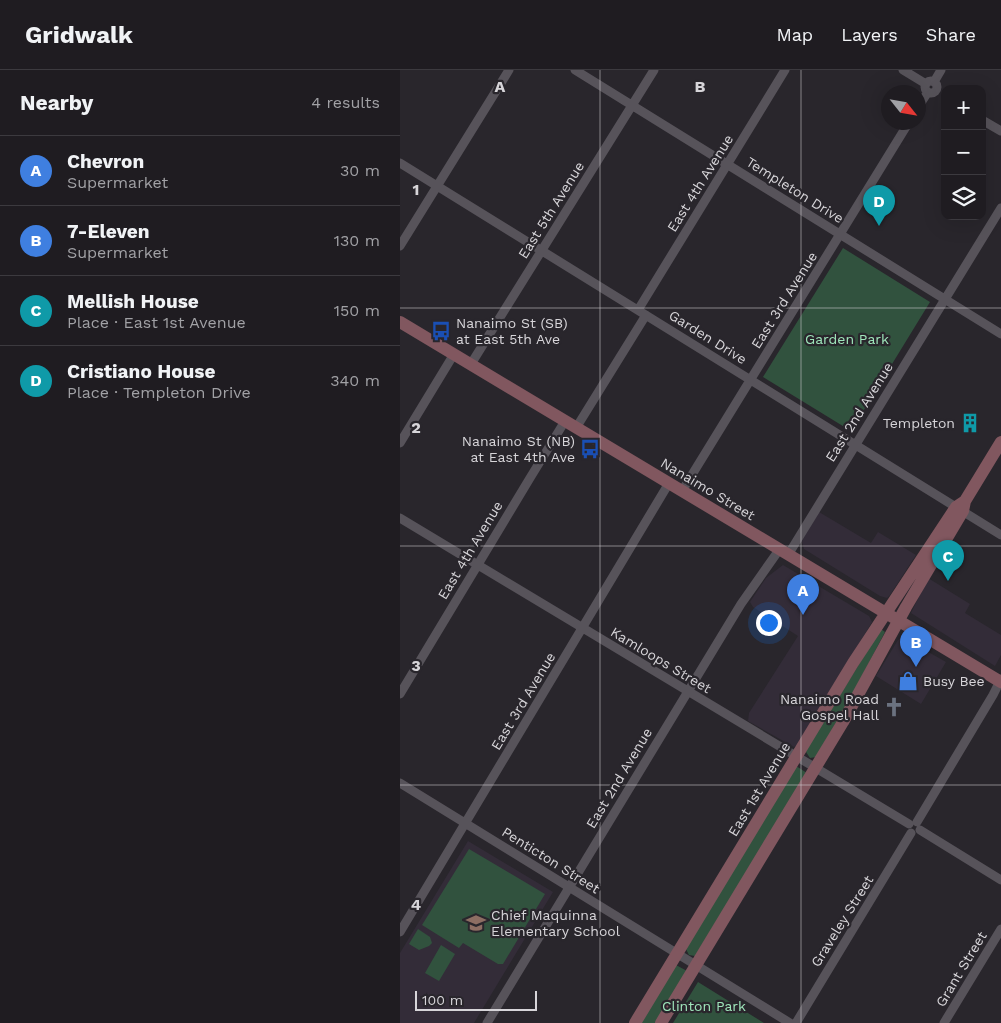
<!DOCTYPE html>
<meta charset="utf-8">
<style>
:root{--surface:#1f1c21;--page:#27252a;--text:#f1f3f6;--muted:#a1a1a5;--line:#3c3a3f;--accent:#10cafa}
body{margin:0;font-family:"Work Sans",sans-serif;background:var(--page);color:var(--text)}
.controls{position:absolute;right:15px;top:15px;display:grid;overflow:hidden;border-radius:10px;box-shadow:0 5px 20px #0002}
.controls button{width:45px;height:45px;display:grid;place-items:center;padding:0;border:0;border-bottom:1px solid var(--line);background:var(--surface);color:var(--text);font:25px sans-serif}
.compass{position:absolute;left:481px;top:15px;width:45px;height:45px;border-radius:50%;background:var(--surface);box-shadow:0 5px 20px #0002;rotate:121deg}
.scale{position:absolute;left:15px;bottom:12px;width:122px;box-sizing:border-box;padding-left:5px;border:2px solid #d7d5d9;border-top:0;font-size:14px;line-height:18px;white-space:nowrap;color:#d7d5d9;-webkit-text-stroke:4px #29262c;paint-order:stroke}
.you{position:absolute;left:368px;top:552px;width:18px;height:18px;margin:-12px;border:4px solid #fff;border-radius:50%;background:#1a73e8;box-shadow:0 0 0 8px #1a73e833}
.badge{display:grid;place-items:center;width:32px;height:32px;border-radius:50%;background:var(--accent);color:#fff;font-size:16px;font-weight:700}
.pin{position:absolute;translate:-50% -41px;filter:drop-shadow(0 1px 2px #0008)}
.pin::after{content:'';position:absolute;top:26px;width:18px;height:15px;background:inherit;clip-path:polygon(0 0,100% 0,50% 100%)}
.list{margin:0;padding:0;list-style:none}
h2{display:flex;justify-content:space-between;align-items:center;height:65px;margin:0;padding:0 20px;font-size:21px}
h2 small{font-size:16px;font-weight:400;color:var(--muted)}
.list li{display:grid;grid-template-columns:32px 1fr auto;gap:15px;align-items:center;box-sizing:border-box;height:70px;padding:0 20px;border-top:1px solid var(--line)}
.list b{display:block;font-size:19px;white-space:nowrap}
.list p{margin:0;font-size:16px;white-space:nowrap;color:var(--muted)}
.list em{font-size:16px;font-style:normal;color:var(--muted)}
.icon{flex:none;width:28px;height:28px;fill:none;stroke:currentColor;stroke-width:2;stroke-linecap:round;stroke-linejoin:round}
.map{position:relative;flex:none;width:601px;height:953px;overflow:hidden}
header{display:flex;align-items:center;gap:30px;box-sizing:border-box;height:70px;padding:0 25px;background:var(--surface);border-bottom:1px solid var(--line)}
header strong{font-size:24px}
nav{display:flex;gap:28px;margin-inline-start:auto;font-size:18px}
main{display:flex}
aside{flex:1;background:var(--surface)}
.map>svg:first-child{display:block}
.built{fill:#332c38}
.green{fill:#31523e}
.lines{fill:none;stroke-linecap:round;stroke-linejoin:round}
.minor{stroke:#57535a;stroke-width:9}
.secondary{stroke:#81575f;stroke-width:12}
.grid{fill:none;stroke:#d7d5d9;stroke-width:1;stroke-opacity:0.55}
.labels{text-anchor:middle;stroke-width:4.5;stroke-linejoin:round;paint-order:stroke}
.street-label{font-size:14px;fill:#d7d5d9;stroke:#29262c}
.poi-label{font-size:14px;fill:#d7d5d9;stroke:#29262c;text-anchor:start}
.park-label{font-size:14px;fill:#9fe6bb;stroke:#29262c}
.grid-label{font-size:16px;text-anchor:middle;font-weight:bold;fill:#d7d5d9;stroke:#29262c;stroke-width:4.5;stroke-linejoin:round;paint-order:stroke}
</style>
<header>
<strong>Gridwalk</strong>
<nav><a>Map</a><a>Layers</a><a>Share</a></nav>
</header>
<main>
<aside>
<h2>Nearby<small>4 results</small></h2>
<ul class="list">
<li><span class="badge" style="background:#3f7fe0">A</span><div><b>Chevron</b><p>Supermarket</p></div><em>30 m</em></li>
<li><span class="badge" style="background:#3f7fe0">B</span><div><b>7-Eleven</b><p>Supermarket</p></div><em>130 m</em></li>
<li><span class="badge" style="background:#0f9aa8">C</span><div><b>Mellish House</b><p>Place · East 1st Avenue</p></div><em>150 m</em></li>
<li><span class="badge" style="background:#0f9aa8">D</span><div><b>Cristiano House</b><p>Place · Templeton Drive</p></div><em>340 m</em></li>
</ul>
</aside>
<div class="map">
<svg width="601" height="953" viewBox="0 0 601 953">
<rect width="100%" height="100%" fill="#29262c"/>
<path class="built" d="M419 442 471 473 478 462 516 485 490 525 487 528 480 526 404 479 402 472 403 469Z
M383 495 469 546 472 552 399 674 394 677 348 651 349 643 398 566 353 537 350 532 366 508Z
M528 508 570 534 565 543 601 565V585L595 596 511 543Z
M502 567 546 592 521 634 476 606 498 570Z
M68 771 153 822 74 953H0V883Z"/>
<path class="green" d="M443 178 530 232 451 361 363 307Z
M481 559 485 562 454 621 416 687 410 688 406 682 407 678Z
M396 696 407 703 295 886 289 885 286 879Z
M69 779 145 824 103 894H98L63 873 59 878 22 855Z
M18 859 30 867 32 873 29 876 19 880 9 874Z
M41 875 55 884 39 911 25 903Z
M276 895 287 901 257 953H240Z
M298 912 364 953H273Z"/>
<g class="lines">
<path class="minor" d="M175 0 601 264
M503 0 526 14
M525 17a6 6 0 1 1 12 0a6 6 0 1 1-12 0Z
M534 12 541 0
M518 37 528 22
M582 50 601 61
M0 93 601 465
M0 176 109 0
M238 240 385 0
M71 294 254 0
M176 358 246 245
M0 373 54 284
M282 421 509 52
M0 448 509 754
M388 485 601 138
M0 624 130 408 165 351
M0 713 390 953
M517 752 593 625 601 609
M520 760 601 810
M0 862 269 413
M87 953 341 534 379 480
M396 953 511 763
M544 953 601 859"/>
<path class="secondary" d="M0 252 601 612
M235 953 453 593 556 437 565 431
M261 953 443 652 506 537 563 441 565 431 601 372"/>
</g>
<path class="grid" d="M200 0V953M401 0V953M0 238H601M0 476H601M0 715H601"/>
<defs>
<symbol id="bus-bare" viewBox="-9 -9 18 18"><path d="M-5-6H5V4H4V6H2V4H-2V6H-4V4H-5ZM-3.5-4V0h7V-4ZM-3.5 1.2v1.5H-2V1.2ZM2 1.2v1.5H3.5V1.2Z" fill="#1a4fb4" stroke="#29262c" stroke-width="2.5" paint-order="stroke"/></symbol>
<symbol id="building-bare" viewBox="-9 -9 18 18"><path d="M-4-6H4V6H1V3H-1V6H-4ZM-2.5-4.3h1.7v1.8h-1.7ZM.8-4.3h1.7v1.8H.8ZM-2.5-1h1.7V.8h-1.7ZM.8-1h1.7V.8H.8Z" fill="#0f9aa8" stroke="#29262c" stroke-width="2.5" paint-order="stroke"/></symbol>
<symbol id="shop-bare" viewBox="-9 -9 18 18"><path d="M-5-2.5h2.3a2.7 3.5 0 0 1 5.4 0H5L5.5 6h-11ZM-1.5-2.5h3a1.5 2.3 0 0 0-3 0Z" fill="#3f7fe0" stroke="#29262c" stroke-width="2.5" paint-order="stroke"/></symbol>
<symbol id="church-bare" viewBox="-9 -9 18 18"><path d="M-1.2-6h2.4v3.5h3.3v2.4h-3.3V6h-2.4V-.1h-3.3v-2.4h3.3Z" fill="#6b7280" stroke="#29262c" stroke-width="2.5" paint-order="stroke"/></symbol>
<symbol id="school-bare" viewBox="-9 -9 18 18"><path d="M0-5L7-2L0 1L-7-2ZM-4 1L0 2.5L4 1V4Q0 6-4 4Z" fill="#8d6e63" stroke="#29262c" stroke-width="2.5" paint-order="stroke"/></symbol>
</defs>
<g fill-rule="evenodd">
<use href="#bus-bare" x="27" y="247" width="28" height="28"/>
<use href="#building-bare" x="556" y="339" width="28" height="28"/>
<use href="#bus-bare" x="176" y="365" width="28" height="28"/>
<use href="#shop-bare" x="494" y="597" width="28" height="28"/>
<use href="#church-bare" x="480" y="623" width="28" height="28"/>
<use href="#school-bare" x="62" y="839" width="28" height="28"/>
</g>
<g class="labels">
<g class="street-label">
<text transform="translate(300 113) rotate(-58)" y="5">East 4th Avenue</text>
<text transform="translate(395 120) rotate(32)" y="5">Templeton Drive</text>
<text transform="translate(151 140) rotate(-58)" y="5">East 5th Avenue</text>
<text transform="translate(384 230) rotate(-58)" y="5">East 3rd Avenue</text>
<text transform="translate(308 267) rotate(32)" y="5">Garden Drive</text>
<text transform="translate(459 342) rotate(-58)" y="5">East 2nd Avenue</text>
<text transform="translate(308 419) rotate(31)" y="5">Nanaimo Street</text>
<text transform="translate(70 480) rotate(-59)" y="5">East 4th Avenue</text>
<text transform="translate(261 590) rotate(31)" y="5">Kamloops Street</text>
<text transform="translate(123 631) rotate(-59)" y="5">East 3rd Avenue</text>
<text transform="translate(219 708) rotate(-59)" y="5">East 2nd Avenue</text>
<text transform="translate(359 719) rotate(-59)" y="5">East 1st Avenue</text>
<text transform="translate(151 790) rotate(32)" y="5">Penticton Street</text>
<text transform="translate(442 851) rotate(-58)" y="5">Graveley Street</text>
<text transform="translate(561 899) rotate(-59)" y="5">Grant Street</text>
</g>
<g class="poi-label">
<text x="56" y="258">Nanaimo St (SB)<tspan x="56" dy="16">at East 5th Ave</tspan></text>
<text x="555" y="358" text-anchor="end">Templeton</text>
<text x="175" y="376" text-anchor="end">Nanaimo St (NB)<tspan x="175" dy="16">at East 4th Ave</tspan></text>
<text x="523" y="616">Busy Bee</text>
<text x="479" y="634" text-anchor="end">Nanaimo Road<tspan x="479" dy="16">Gospel Hall</tspan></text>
<text x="91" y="850">Chief Maquinna<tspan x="91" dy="16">Elementary School</tspan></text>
</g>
<g class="park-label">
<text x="447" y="274">Garden Park</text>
<text x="304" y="941">Clinton Park</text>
</g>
</g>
<g class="grid-label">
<text x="100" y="22">A</text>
<text x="300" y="22">B</text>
<text x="16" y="125">1</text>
<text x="16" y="363">2</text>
<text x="16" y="601">3</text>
<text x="16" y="840">4</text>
</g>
</svg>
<div class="controls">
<button>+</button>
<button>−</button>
<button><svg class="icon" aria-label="layers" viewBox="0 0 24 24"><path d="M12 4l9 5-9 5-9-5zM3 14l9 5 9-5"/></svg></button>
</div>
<svg class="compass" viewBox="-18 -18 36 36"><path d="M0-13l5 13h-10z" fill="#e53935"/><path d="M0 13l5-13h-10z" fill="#a1a1a5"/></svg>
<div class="scale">100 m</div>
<div class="you"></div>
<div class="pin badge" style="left:403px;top:545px;background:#3f7fe0">A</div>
<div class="pin badge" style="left:516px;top:597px;background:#3f7fe0">B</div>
<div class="pin badge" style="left:548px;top:511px;background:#0f9aa8">C</div>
<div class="pin badge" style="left:479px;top:156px;background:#0f9aa8">D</div>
</div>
</main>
